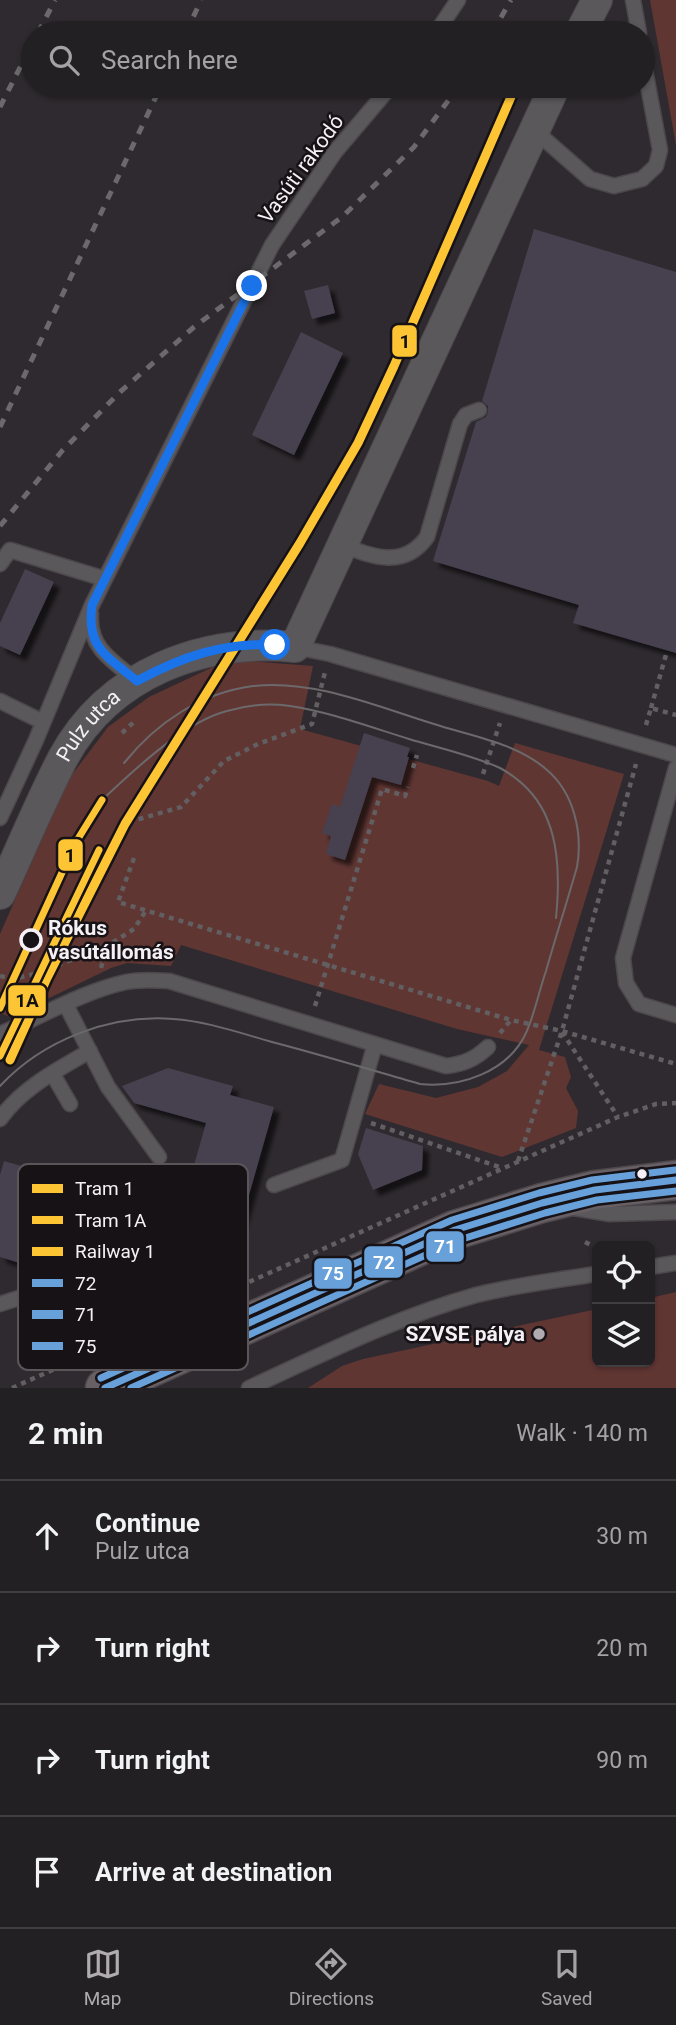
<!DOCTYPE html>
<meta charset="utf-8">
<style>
:root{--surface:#232023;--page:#2f2d30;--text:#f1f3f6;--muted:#a3a3a6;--line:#403e41;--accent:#b0abb0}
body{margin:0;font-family:Roboto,sans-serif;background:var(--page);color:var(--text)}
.controls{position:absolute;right:21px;bottom:21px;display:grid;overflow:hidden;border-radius:10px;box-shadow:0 2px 5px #0004}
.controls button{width:63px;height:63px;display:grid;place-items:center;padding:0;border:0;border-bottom:2px solid var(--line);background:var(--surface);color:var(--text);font:35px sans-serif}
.stop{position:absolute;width:21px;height:21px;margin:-16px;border:5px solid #1a73e8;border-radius:50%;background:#fff}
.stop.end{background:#1a73e8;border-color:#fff;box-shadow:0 2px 7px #0008}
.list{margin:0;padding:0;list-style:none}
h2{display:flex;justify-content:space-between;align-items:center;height:91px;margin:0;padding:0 28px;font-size:30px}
h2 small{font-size:23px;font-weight:400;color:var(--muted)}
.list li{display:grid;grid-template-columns:46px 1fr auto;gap:21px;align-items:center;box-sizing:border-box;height:112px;padding:0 28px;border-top:2px solid var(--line)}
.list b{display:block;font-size:26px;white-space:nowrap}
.list p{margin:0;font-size:23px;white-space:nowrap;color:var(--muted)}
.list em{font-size:23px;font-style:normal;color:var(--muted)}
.icon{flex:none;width:38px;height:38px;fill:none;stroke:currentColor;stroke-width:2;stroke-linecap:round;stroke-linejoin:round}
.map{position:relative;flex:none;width:676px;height:1388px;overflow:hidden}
.search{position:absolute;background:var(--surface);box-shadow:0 2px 5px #0004;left:21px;right:21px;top:21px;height:77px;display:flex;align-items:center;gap:18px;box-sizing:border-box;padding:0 24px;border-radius:38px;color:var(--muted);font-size:26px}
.sheet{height:539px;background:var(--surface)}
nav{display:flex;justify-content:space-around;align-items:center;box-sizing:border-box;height:98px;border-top:2px solid var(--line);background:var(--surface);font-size:19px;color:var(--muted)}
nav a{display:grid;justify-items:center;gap:4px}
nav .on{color:var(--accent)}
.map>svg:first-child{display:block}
.green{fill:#603633}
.building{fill:#46404f;filter:url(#shadow)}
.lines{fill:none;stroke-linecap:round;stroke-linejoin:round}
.service-casing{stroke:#4b474b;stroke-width:17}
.minor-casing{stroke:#4b474b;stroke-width:32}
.primary-casing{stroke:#4b474b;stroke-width:41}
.path{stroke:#615f61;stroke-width:4.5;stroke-dasharray:5 5;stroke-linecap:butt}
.service{stroke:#5b585c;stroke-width:14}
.minor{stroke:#5b585c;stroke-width:30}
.primary{stroke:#675f64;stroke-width:38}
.tram{stroke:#6b696b;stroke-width:2}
.rail{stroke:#6b696b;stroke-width:5;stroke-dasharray:9 9;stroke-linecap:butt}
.bus-1-casing{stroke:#161216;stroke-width:12}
.bus-2-casing{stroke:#161216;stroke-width:12}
.bus-3-casing{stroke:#161216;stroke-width:12}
.bus-1{stroke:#68a0da;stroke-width:7}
.bus-2{stroke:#68a0da;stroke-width:7}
.bus-3{stroke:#68a0da;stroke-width:7}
.rail-1-casing{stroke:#161216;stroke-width:14}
.rail-1{stroke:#fdc434;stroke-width:9}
.tram-1-casing{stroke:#161216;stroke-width:12}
.tram-2-casing{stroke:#161216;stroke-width:12}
.tram-1{stroke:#fdc434;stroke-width:7}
.tram-2{stroke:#fdc434;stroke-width:7}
.route{stroke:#1a73e8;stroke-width:9}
.stop-dot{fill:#161216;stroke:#f5f0f5;stroke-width:3.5}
.bus-dot{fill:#f5f0f5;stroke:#161216;stroke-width:2.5}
.poi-dot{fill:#b0abb0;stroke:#161216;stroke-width:2.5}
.labels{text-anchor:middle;stroke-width:5;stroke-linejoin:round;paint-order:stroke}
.street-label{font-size:21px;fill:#f5f0f5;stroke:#161216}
.stop-label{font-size:21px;font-weight:bold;fill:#f5f0f5;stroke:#161216;text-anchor:start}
.poi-label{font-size:21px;font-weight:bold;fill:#f5f0f5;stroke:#161216;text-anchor:end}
.key{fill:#161216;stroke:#595559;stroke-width:2}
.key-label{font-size:19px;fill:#f5f0f5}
.line-badge{stroke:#161216;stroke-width:2.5}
.badge-label{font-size:19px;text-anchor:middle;font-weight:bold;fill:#fff}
.pale-badge-label{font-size:19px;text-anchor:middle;font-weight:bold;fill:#111}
</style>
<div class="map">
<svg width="676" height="1388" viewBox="0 0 676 1388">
<defs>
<filter id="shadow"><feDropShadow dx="6" dy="6" stdDeviation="2" flood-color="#0009"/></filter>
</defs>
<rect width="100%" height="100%" fill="#2f2a2f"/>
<path class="green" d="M650 0H676V145Z
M246 661 313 666 300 729 488 781 499 786 515 743 624 774 539 1050 565 1057 571 1077 566 1088 578 1111 576 1128 502 1157 365 1114 379 1084 436 1098 478 1087 507 1071 529 1045 457 1029 181 945 171 966 127 963 111 968 10 1017 0 1013V934L68 780 108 727 149 697 213 667Z
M676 1292V1388H308L342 1366 363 1359 597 1309V1362H650V1298Z"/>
<path class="building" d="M534 229 676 272V653L573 623 579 605 433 561 476 422 486 417 488 412V406L482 401Z
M328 285 335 313 312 319 304 291Z
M301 332 343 353 294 455 252 435Z
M25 569 54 582 20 655 0 646V623Z
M364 733 410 748 407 757H409L401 785 372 777 345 860 326 854 331 836 322 833 332 804 340 807Z
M168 1068 233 1086 230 1095 274 1107 235 1244 176 1228 206 1123 134 1103 122 1086Z
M366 1128 423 1146 422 1170 373 1190 358 1154Z
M4 1161 167 1208 142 1292 38 1262 36 1268 0 1257V1175Z"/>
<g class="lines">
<defs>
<path id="service" d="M633 0 639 33
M436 33 458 0
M534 130 590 179 614 186 642 179 656 166 660 150 643 59
M342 545C373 557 404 569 427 537L460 424 466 415 479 410
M0 564 10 550 105 579
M91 614C88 648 114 662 137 681
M295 647 330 654 676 755
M0 701 43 722
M676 768 623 958 626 983 639 1004 676 1015
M0 818 36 740 92 605 272 245 335 152 391 86
M66 1005 108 1087 159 1157
M0 1034C40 1017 84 991 126 982 140 979 155 980 169 981L446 1066C464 1064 475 1059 488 1047
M52 1073 70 1104
M0 1119C22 1088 57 1070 90 1051
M274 1185 342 1160 375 1044
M574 1208 610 1214 676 1212
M650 1267 676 1263
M0 1304 44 1290
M249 1388C323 1354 397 1317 476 1295 516 1285 557 1280 597 1274"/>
<g id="minor">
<path d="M580 33 597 0"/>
<path id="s1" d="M0 894C21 849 40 802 63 758 109 673 203 638 295 647L555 86"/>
</g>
<path id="primary" d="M105 1388 455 1230 542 1203 595 1190 676 1180"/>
</defs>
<use href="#service" class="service-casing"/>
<use href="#minor" class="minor-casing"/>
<use href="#primary" class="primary-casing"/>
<path class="path" d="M651 708 667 651
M646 725 651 708 676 715
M122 733 136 720
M413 768 417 755
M483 774 500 723
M129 822 181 807 224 761 258 744 312 724 325 672
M134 858 118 902 511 1020 562 1031 676 1064
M101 968 107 946
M0 976 13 979 38 973 107 946 134 929 145 912
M315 1006 382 789 405 796 408 787
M562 1032 618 1117
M500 1033 511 1020
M371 1123 502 1168
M518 1161 562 1031 636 764
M585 1242 597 1248
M12 1388 618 1117 656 1104 676 1103"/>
<use href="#service" class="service"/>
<use href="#minor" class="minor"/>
<use href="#primary" class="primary"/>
<path class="tram" d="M102 800C134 770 184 722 227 711 247 705 269 703 290 706 330 712 370 727 409 739 439 748 472 755 500 768 513 775 524 784 533 795 560 828 560 877 556 918
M0 1086C43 1040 110 1014 173 1019 206 1021 240 1033 272 1042 322 1055 371 1070 420 1084 460 1088 508 1072 526 1033 535 1013 539 991 546 971 556 936 567 902 577 867 583 833 574 793 547 770 517 743 471 736 434 724 378 707 314 679 253 686 201 693 157 722 124 763"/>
<path class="rail" d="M38 33 55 0
M186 33 201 0
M492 33 511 0
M0 107 33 42
M0 427 161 86
M0 526 62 451 120 392 194 327 342 217 414 147 459 86"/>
<defs>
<path id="bus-1" d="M105 1388 455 1230 542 1203 595 1190 676 1180"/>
<path id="bus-2" d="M131 1388 459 1240 545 1213 597 1200 676 1191"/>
<path id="bus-3" d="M101 1378 452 1220 539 1193 592 1180 675 1170"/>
</defs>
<use href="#bus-1" class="bus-1-casing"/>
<use href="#bus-2" class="bus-2-casing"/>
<use href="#bus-3" class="bus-3-casing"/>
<use href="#bus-1" class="bus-1"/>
<use href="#bus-2" class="bus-2"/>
<use href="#bus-3" class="bus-3"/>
<defs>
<path id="rail-1" d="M10 1060 47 978 125 824 300 543 358 443 394 366 514 90"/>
</defs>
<use href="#rail-1" class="rail-1-casing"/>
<use href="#rail-1" class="rail-1"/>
<defs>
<path id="tram-1" d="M0 1008 76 842 102 800"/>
<path id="tram-2" d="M0 1056 99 850"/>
</defs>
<use href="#tram-1" class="tram-1-casing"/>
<use href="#tram-2" class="tram-2-casing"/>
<use href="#tram-1" class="tram-1"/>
<use href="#tram-2" class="tram-2"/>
</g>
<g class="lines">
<path class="route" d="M252 286 92 605C86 648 107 656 137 681 181 657 224 642 275 645"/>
</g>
<circle class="stop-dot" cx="31" cy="940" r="10"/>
<circle class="bus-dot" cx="642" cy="1174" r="6"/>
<circle class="poi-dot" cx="539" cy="1334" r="7"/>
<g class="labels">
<g class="street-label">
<text transform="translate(301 169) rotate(-54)" y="7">Vasúti rakodó</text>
<text dy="7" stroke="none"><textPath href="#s1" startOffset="191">Pulz utca</textPath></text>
</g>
<g class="stop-label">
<text x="48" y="935">Rókus<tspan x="48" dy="24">vasútállomás</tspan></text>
</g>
<g class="poi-label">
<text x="525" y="1341">SZVSE pálya</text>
</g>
</g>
<rect x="18" y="1164" width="230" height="206" rx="10" class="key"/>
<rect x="32" y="1184" width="31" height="9" fill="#fdc434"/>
<rect x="32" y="1216" width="31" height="8" fill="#fdc434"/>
<rect x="32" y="1247" width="31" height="9" fill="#fdc434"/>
<rect x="32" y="1279" width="31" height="8" fill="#68a0da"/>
<rect x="32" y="1310" width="31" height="9" fill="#68a0da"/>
<rect x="32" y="1342" width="31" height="8" fill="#68a0da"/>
<g class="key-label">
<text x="75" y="1195">Tram 1</text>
<text x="75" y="1227">Tram 1A</text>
<text x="75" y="1258">Railway 1</text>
<text x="75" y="1290">72</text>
<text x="75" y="1321">71</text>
<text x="75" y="1353">75</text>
</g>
<g class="line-badge">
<rect x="391" y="324" width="27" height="34" rx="7" fill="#fdc434"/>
<rect x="57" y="838" width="27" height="34" rx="7" fill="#fdc434"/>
<rect x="7" y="984" width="40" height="33" rx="7" fill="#fdc434"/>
<rect x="425" y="1230" width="40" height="33" rx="7" fill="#68a0da"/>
<rect x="363" y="1245" width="41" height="34" rx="7" fill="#68a0da"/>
<rect x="313" y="1257" width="40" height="33" rx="7" fill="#68a0da"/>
</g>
<g class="badge-label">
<text x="445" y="1253">71</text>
<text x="384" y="1269">72</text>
<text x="333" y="1280">75</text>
</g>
<g class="pale-badge-label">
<text x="405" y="348">1</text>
<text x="70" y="862">1</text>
<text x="27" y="1007">1A</text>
</g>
</svg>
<div class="controls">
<button><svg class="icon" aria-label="locate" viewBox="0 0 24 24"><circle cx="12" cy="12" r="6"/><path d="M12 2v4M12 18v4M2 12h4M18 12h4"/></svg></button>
<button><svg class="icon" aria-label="layers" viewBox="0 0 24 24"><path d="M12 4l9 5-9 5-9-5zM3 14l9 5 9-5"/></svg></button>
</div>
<div class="stop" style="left:275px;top:645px"></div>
<div class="stop end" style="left:252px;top:286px"></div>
<div class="search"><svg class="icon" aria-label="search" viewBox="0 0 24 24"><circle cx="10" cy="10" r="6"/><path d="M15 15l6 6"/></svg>Search here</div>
</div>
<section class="sheet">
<h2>2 min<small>Walk · 140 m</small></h2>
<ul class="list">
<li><svg class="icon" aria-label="ahead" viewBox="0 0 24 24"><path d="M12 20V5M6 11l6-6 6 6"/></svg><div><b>Continue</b><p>Pulz utca</p></div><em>30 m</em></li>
<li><svg class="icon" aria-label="right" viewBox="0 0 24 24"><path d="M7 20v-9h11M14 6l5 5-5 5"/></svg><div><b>Turn right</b></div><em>20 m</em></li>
<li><svg class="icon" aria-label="right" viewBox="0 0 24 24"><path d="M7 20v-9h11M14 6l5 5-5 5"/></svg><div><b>Turn right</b></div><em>90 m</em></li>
<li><svg class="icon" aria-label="arrive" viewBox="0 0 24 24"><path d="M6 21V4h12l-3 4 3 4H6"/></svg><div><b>Arrive at destination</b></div></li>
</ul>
</section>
<nav>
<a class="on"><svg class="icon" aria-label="map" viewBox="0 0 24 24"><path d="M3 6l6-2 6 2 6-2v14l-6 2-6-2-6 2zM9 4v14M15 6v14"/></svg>Map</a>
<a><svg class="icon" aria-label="directions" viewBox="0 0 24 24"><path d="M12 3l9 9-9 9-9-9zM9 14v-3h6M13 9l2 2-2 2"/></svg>Directions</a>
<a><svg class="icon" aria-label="saved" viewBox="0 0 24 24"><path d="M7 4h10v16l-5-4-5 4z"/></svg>Saved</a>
</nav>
